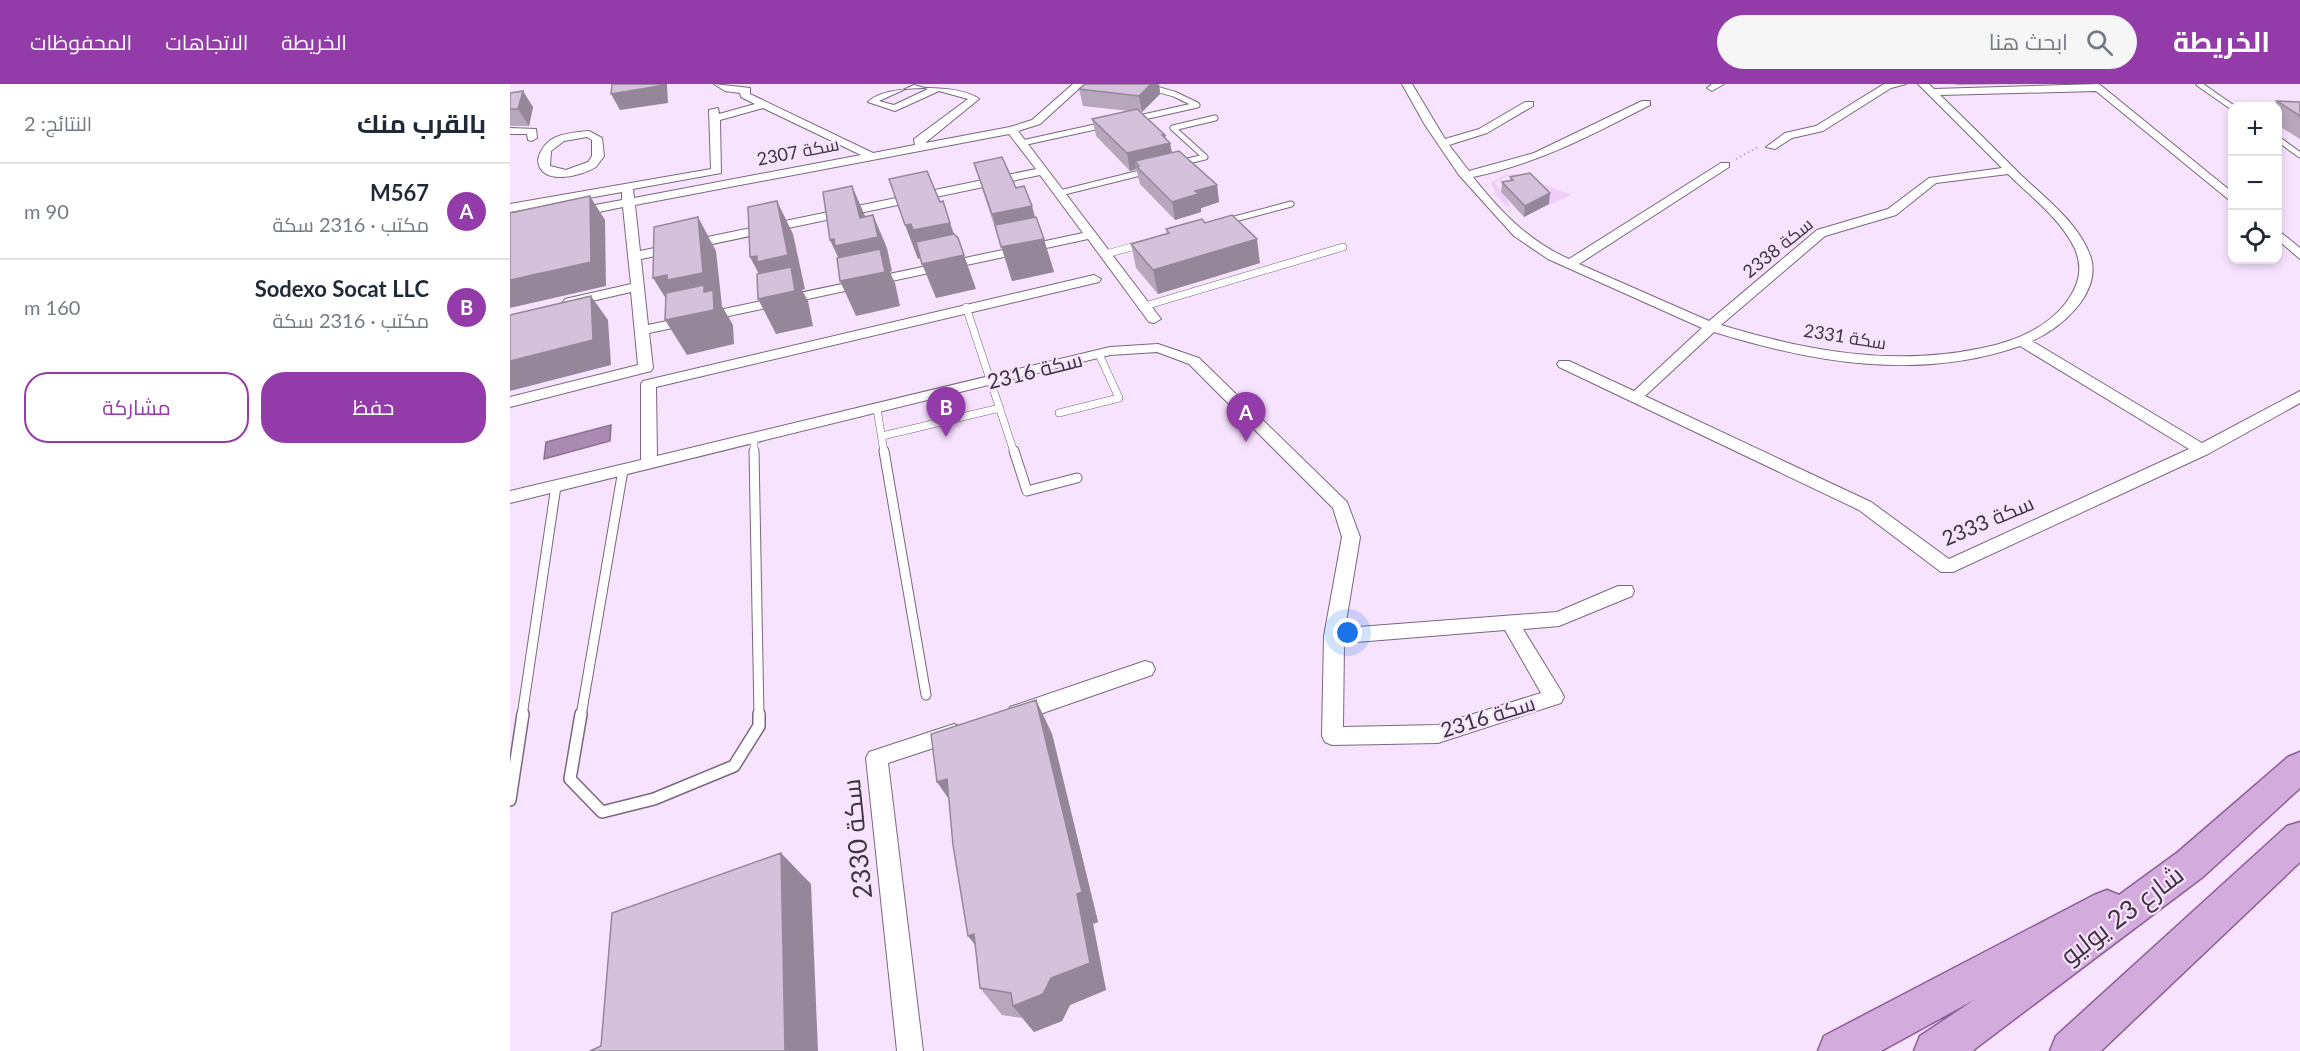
<!DOCTYPE html>
<html lang="ar">
<meta charset="utf-8">
<style>
:root{--surface:#fff;--page:#f6f6f7;--text:#1f2937;--muted:#747a83;--line:#e0e1e3;--accent:#933ca9}
body{margin:0;font-family:Lato,Cairo,sans-serif;background:var(--page);color:var(--text);direction:rtl}
.controls{position:absolute;right:18px;top:18px;display:grid;overflow:hidden;border-radius:12px;box-shadow:0 3px 9px #0003}
.controls button{width:54px;height:54px;display:grid;place-items:center;padding:0;border:0;border-bottom:2px solid var(--line);background:var(--surface);color:var(--text);font:30px sans-serif}
.you{position:absolute;left:838px;top:549px;width:21px;height:21px;margin:-15px;border:4px solid #fff;border-radius:50%;background:#1a73e8;box-shadow:0 0 0 9px #1a73e833}
.badge{display:grid;place-items:center;width:39px;height:39px;border-radius:50%;background:var(--accent);color:#fff;font-size:20px;font-weight:700}
.pin{position:absolute;translate:-50% -50px;filter:drop-shadow(0 2px 3px #0008)}
.pin::after{content:'';position:absolute;top:32px;width:21px;height:18px;background:inherit;clip-path:polygon(0 0,100% 0,50% 100%)}
.list{margin:0;padding:0;list-style:none}
h2{display:flex;justify-content:space-between;align-items:center;height:78px;margin:0;padding:0 24px;font-size:26px}
h2 small{font-size:20px;font-weight:400;color:var(--muted)}
.list li{display:grid;grid-template-columns:39px 1fr auto;gap:18px;align-items:center;box-sizing:border-box;height:96px;padding:0 24px;border-top:2px solid var(--line)}
.list b{display:block;font-size:22px;white-space:nowrap}
.list p{margin:0;font-size:20px;white-space:nowrap;color:var(--muted)}
.list em{font-size:20px;font-style:normal;color:var(--muted)}
.actions{display:flex;gap:12px;padding:18px 24px}
.actions a{flex:1;padding:14px 0;border:2px solid var(--accent);border-radius:24px;text-align:center;font-size:21px;color:var(--accent)}
.actions .main{background:var(--accent);color:#fff}
.icon{flex:none;width:33px;height:33px;fill:none;stroke:currentColor;stroke-width:2;stroke-linecap:round;stroke-linejoin:round}
.map{position:relative;flex:none;width:1790px;height:967px;overflow:hidden;direction:ltr}
header{display:flex;align-items:center;gap:36px;box-sizing:border-box;height:84px;padding:0 30px;background:var(--accent);color:#fff}
header strong{font-size:28px}
nav{display:flex;gap:33px;margin-inline-start:auto;font-size:21px}
.search{width:420px;height:54px;background:var(--page);display:flex;align-items:center;gap:15px;box-sizing:border-box;padding:0 21px;border-radius:33px;color:var(--muted);font-size:22px}
main{display:flex}
aside{flex:1;background:var(--surface)}
.map>svg:first-child{display:block}
.green{fill:#f0cdf9}
.water{fill:#aa89b3;stroke:#897090;stroke-width:1.5}
.lines{fill:none;stroke-linecap:round;stroke-linejoin:round}
.lane-far3-casing{stroke:#79677e;stroke-width:7}
.lane-far2-casing{stroke:#79677e;stroke-width:8}
.lane-far1-casing{stroke:#79677e;stroke-width:11}
.lane-casing{stroke:#79677e;stroke-width:14}
.street-casing{stroke:#79677e;stroke-width:2}
.primary-casing{stroke:#8b5d97;stroke-width:3}
.path{stroke:#bdacc2;stroke-width:2;stroke-dasharray:1.5 3;stroke-linecap:butt}
.lane-far3{stroke:#fff;stroke-width:5}
.lane-far2{stroke:#fff;stroke-width:7}
.lane-far1{stroke:#fff;stroke-width:9}
.lane{stroke:#fff;stroke-width:11}
.street{fill:#fff;fill-rule:evenodd}
.primary{fill:#d3abdd;fill-rule:evenodd}
.wall{fill:#b7a6bc}
.shaded-wall{fill:#958799}
.building{fill:#d5c1db;stroke:#958799;stroke-width:1.5}
.labels{text-anchor:middle;stroke-width:4.5;stroke-linejoin:round;paint-order:stroke}
.far-street-label{font-size:18px;fill:#3c343f;stroke:#f8e3fe}
.street-label{font-size:21px;fill:#3c343f;stroke:#f8e3fe}
.near-street-label{font-size:26px;fill:#3c343f;stroke:#f8e3fe}
</style>
<header>
<strong>الخريطة</strong>
<div class="search"><svg class="icon" aria-label="search" viewBox="0 0 24 24"><circle cx="10" cy="10" r="6"/><path d="M15 15l6 6"/></svg>ابحث هنا</div>
<nav><a>الخريطة</a><a>الاتجاهات</a><a>المحفوظات</a></nav>
</header>
<main>
<div class="map">
<svg width="1790" height="967" viewBox="0 0 1790 967">
<rect width="100%" height="100%" fill="#f8e3fe"/>
<path class="green" d="M1007 90 1061 111 1035 123 1022 113 1005 92H997L985 99 1001 122 997 123 986 111 981 99 995 91Z"/>
<path class="water" d="M101 341 100 357 34 375 36 358Z"/>
<g class="lines">
<defs>
<path id="lane-far3" d="M1689 0 1722 23
M625 35 687 21 664 10 639 3
M1768 55 1790 71
M512 59 594 41
M669 79 695 73 663 44 705 34
M550 109 638 87
M717 137 781 120
M624 162 631 160"/>
<path id="lane-far2" d="M596 170 629 161
M635 222 833 163
M456 223 504 368
M367 325 374 368
M549 329 609 314 589 270
M372 352 490 324
M244 355V368"/>
<path id="lane-far1" d="M244 367 249 632
M374 367 416 611
M504 367 517 407 567 394
M12 632 46 402
M71 632 113 386"/>
<path id="lane" d="M71 630 60 695 92 728 144 715 224 682 249 642V630
M0 716 13 630"/>
<path id="street" d="M204 0 240 4V10L363 69 405 61 404 55 458 15 429 7 385 27 358 18C375 0 451 0 469 15L415 59 500 43 522 36 563 0H574L530 40 508 47 651 235 644 239 639 238 578 155 139 249 143 284 141 287 0 323V313L128 281 121 208 60 222 53 218 55 215 121 200 113 123 64 133 58 129 64 125 112 116V108L0 128V120L201 85 199 26 208 24 209 30 245 20 231 13 230 9 215 7ZM404 1 418 5 384 21 369 17ZM253 24 351 71 124 114 123 105 211 89 210 36ZM499 50 526 85 130 167 125 121ZM530 91 573 149 138 241 131 175Z
M892 0H902L935 55 969 45 1015 18H1023V22L977 49 939 61 959 87 1024 69 1132 17H1140V21C1082 51 1027 80 963 93 990 127 1018 157 1059 175L1211 79H1219V83L1069 180 1199 237 1307 146 1378 125 1419 94 1492 84 1408 0H1419L1424 5 1589 0 1722 108V116L1718 115 1586 7 1430 11C1457 37 1484 64 1511 91 1536 115 1570 140 1581 174 1591 210 1551 244 1522 257L1692 359 1790 307V319L1698 370 1443 488H1431L1349 426 1049 283 1047 280 1049 277H1059L1124 307 1192 244 1038 175 1004 152 949 91 915 41ZM1498 90C1521 113 1551 135 1565 165 1574 186 1568 203 1555 220 1535 245 1503 258 1472 264 1383 283 1297 267 1211 241L1315 152 1386 131 1426 99ZM1204 248C1304 279 1409 297 1510 262L1679 365 1439 475 1361 418 1135 312Z
M1202 0H1214L1202 7 1197 4Z
M1374 0H1396L1381 4 1313 47 1282 54 1265 65 1256 63 1275 49 1306 42Z
M0 44 26 45 27 54 22 57 18 56 17 50H0Z
M79 47 92 54 94 72 86 83C72 92 30 103 28 76 34 50 57 49 79 47ZM77 53 82 56V72L78 78 56 86 40 82 41 67 54 57Z
M1768 146 1790 164V175L1768 156Z
M584 191 591 195 589 198 146 303 147 372 600 263 648 260 689 274 837 418 850 453 835 544 1047 528 1108 502H1122L1124 507 1122 512 1049 542 1013 545 1051 607 1054 613 1051 619 928 659 822 661 815 658 812 652 814 552 832 453 823 424 679 280 647 268 600 271 0 419V407L131 376V300L133 297ZM995 546 1031 609 928 641 833 643 834 559Z
M635 577 642 579 645 585 642 591 507 638 500 635 497 629 500 623Z
M444 640 451 643 454 649 451 655 378 679 413 967H387L356 674 359 668Z"/>
<path id="primary" d="M1790 668V704L1694 792 1466 964 1463 967H1404L1410 952 1464 916 1371 967H1308L1314 952 1584 811 1597 806 1609 811 1668 768 1778 673Z
M1790 738V778L1591 967H1540L1546 952 1777 742Z"/>
</defs>
<use href="#lane-far3" class="lane-far3-casing"/>
<use href="#lane-far2" class="lane-far2-casing"/>
<use href="#lane-far1" class="lane-far1-casing"/>
<use href="#lane" class="lane-casing"/>
<use href="#street" class="street-casing"/>
<use href="#primary" class="primary-casing"/>
<path class="path" d="M1226 75 1248 63"/>
<use href="#lane-far3" class="lane-far3"/>
<use href="#lane-far2" class="lane-far2"/>
<use href="#lane-far1" class="lane-far1"/>
<use href="#lane" class="lane"/>
<use href="#street" class="street"/>
<use href="#primary" class="primary"/>
</g>
<path class="wall" d="M575 0H649L650 10 632 28H630L655 51 656 55 660 59 662 68 707 101 709 118 691 124V128L665 136 630 100 626 85 620 87 586 52 582 35 619 27 573 22 569 5Z
M1445 0H1515L1446 1Z
M0 9 23 23 19 42H0Z
M1767 17 1790 18V55L1767 41V22H1764Z
M464 79 506 104 525 133 544 188 502 197Z
M1000 93 1039 120 1014 133 991 108 992 98 1000 96Z
M695 139 750 179 648 210 626 184 621 160 657 150 656 145Z
M526 616 542 650 588 838 583 840 596 906 560 921 552 937 524 948 512 934 492 931 470 904Z"/>
<path class="shaded-wall" d="M149 0H157V1L158 19 110 26 101 10Z
M641 0H649L650 10 632 28 629 12Z
M13 7 23 23 19 42 8 25Z
M652 51H655L657 60 660 59 663 76 629 82 625 77 626 85 620 87 617 69Z
M707 101 709 118 691 124V128L665 136 662 118 685 107Z
M342 102 356 134 363 131 377 164 382 187 380 188 385 199 390 222 346 232 330 197 336 190 320 156 324 155 350 134Z
M1040 109 1039 120 1014 133 1015 122Z
M80 112 95 136 96 202 0 224V196Z
M267 117 283 150 295 205 292 206 298 217 303 242 266 250 248 215 258 207 240 173Z
M522 122 531 155H534L544 188 502 197 482 130Z
M188 133 206 167 212 222 223 241 224 260 177 271 155 236 165 229 143 194Z
M440 139 452 171 448 154 466 205 426 214 412 180 414 173 408 175 395 141 401 140Z
M747 155 750 179 648 210 643 186Z
M81 212 98 236 101 281 0 307V277Z
M526 616 542 650 588 838 583 840 596 906 560 921 552 937 524 948 503 922 541 894Z
M437 695 449 730 427 698Z
M271 769 301 800 308 967H275Z
M464 850 481 881 458 852Z"/>
<path class="building" d="M102 0H149V2L101 10Z
M575 0H641L629 12 569 5Z
M13 7 8 25H0V9Z
M1767 17 1790 18V32Z
M627 25 655 51H652L660 59 617 69 582 35Z
M669 67 707 101 685 107 688 110 662 118 627 83 629 82 625 77Z
M492 73 506 104 514 102 522 122 482 130 464 79Z
M417 87 430 118 433 117 440 139 403 146 401 140 395 141 379 95Z
M1020 89 1040 109 1015 122 992 98 1003 96 1000 93Z
M342 102 350 134 363 131 368 153 325 162 324 155 320 156 313 108Z
M80 112 81 178 0 196V129Z
M267 117 278 171 247 178V172L240 173 238 123Z
M722 131 747 155 643 186 621 160 659 149 656 145 692 135 695 139Z
M188 133 193 189 157 196V191L143 194 144 143Z
M526 133 534 155 491 163 485 141Z
M444 150 448 154 454 171 412 180 406 158Z
M370 165 375 188 330 197 327 174Z
M281 183 285 207 248 215 247 190Z
M194 201V208L203 206 204 226 155 236 156 209Z
M81 212 83 256 0 277V231Z
M526 616 572 808 567 810 580 879 541 894 533 910 503 922 501 909 470 904 464 850 458 852 443 761 437 695 427 698 421 650Z
M271 769 275 967H80L91 962 102 829Z"/>
<g class="labels">
<g class="far-street-label">
<text transform="translate(288 68) rotate(-11)" y="6">سكة 2307</text>
<text transform="translate(1268 164) rotate(-39)" y="6">سكة 2338</text>
<text transform="translate(1335 253) rotate(9)" y="6">سكة 2331</text>
</g>
<g class="street-label">
<text transform="translate(525 287) rotate(-14)" y="7">2316 سكة</text>
<text transform="translate(1478 437) rotate(-23)" y="7">سكة 2333</text>
<text transform="translate(978 633) rotate(-17)" y="7">2316 سكة</text>
</g>
<g class="near-street-label">
<text transform="translate(347 755) rotate(-96)" y="9">سكة 2330</text>
<text transform="translate(1612 831) rotate(-37)" y="9">شارع 23 يوليو</text>
</g>
</g>
</svg>
<div class="controls">
<button>+</button>
<button>−</button>
<button><svg class="icon" aria-label="locate" viewBox="0 0 24 24"><circle cx="12" cy="12" r="6"/><path d="M12 2v4M12 18v4M2 12h4M18 12h4"/></svg></button>
</div>
<div class="you"></div>
<div class="pin badge" style="left:736px;top:358px">A</div>
<div class="pin badge" style="left:436px;top:353px">B</div>
</div>
<aside>
<h2>بالقرب منك<small>النتائج: 2</small></h2>
<ul class="list">
<li><span class="badge">A</span><div><b>M567</b><p>مكتب · 2316 سكة</p></div><em>90 m</em></li>
<li><span class="badge">B</span><div><b>Sodexo Socat LLC</b><p>مكتب · 2316 سكة</p></div><em>160 m</em></li>
</ul>
<div class="actions"><a class="main">حفظ</a><a>مشاركة</a></div>
</aside>
</main>
